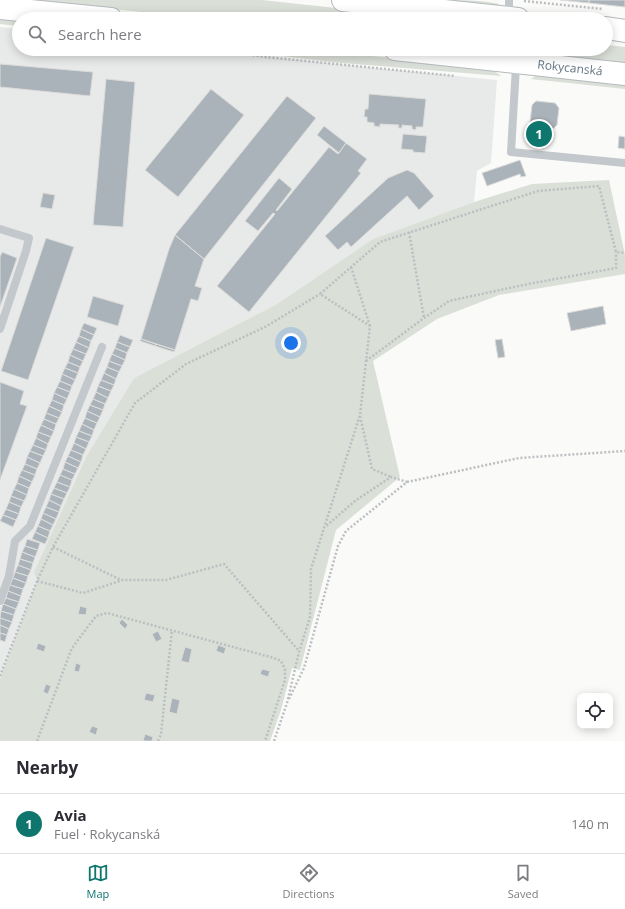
<!DOCTYPE html>
<meta charset="utf-8">
<style>
:root{--surface:#fff;--page:#f2f2f3;--text:#2b2b33;--muted:#7c7c81;--line:#e1e1e2;--accent:#0f766e}
body{margin:0;font-family:"Open Sans",sans-serif;background:var(--page);color:var(--text)}
.controls{position:absolute;right:12px;bottom:12px;display:grid;overflow:hidden;border-radius:8px;box-shadow:0 2px 10px #0003}
.controls button{width:36px;height:36px;display:grid;place-items:center;padding:0;border:0;border-bottom:1px solid var(--line);background:var(--surface);color:var(--text);font:20px sans-serif}
.you{position:absolute;left:291px;top:343px;width:14px;height:14px;margin:-10px;border:3px solid #fff;border-radius:50%;background:#1a73e8;box-shadow:0 0 0 6px #1a73e833}
.badge{display:grid;place-items:center;width:26px;height:26px;border-radius:50%;background:var(--accent);color:#fff;font-size:13px;font-weight:700}
.pin{position:absolute;translate:-50% -50%;border:2px solid #fff;box-shadow:0 1px 4px #0006}
.list{margin:0;padding:0;list-style:none}
h2{display:flex;justify-content:space-between;align-items:center;height:52px;margin:0;padding:0 16px;font-size:17px}
h2 small{font-size:13px;font-weight:400;color:var(--muted)}
.list li{display:grid;grid-template-columns:26px 1fr auto;gap:12px;align-items:center;box-sizing:border-box;height:60px;padding:0 16px;border-top:1px solid var(--line)}
.list b{display:block;font-size:15px;white-space:nowrap}
.list p{margin:0;font-size:13px;white-space:nowrap;color:var(--muted)}
.list em{font-size:13px;font-style:normal;color:var(--muted)}
.icon{flex:none;width:22px;height:22px;fill:none;stroke:currentColor;stroke-width:2;stroke-linecap:round;stroke-linejoin:round}
.map{position:relative;flex:none;width:625px;height:741px;overflow:hidden}
.search{position:absolute;background:var(--surface);box-shadow:0 2px 10px #0003;left:12px;right:12px;top:12px;height:44px;display:flex;align-items:center;gap:10px;box-sizing:border-box;padding:0 14px;border-radius:22px;color:var(--muted);font-size:15px}
.sheet{height:112px;background:var(--surface)}
nav{display:flex;justify-content:space-around;align-items:center;box-sizing:border-box;height:56px;border-top:1px solid var(--line);background:var(--surface);font-size:11px;color:var(--muted)}
nav a{display:grid;justify-items:center;gap:2px}
nav .on{color:var(--accent)}
.map>svg:first-child{display:block}
.built{fill:#e8e9e9}
.green{fill:#dadfd7}
.building{fill:#aab3b9;stroke:#dcdcda}
.lines{fill:none;stroke-linecap:round;stroke-linejoin:round}
.primary-casing{stroke:#b5babe;stroke-width:24}
.path{stroke:#bbbfc2;stroke-width:2.5;stroke-dasharray:2 2;stroke-linecap:butt}
.service{stroke:#c3c8cc;stroke-width:8}
.primary{stroke:#fff;stroke-width:22}
.labels{text-anchor:middle;stroke-width:4;stroke-linejoin:round;paint-order:stroke}
.street-label{font-size:12px;fill:#657683;stroke:#fff}
</style>
<div class="map">
<svg width="625" height="741" viewBox="0 0 625 741">
<rect width="100%" height="100%" fill="#fafaf8"/>
<path class="built" d="M0 27 19 29V49H201L266 57 497 80 491 163 477 171 474 202 373 239 277 304 134 378 87 455 34 572 37 581 0 679Z"/>
<path class="green" d="M21 0H262L438 19H211Z
M439 0C455 0 485 0 499 4V7Z
M0 16 19 19V26L0 24Z
M606 45 625 47V63L547 55 544 54 540 49H606Z
M226 49H306L485 68 493 70 501 76 331 62Z
M537 75 625 82V89L531 79Z
M609 180 625 255V274L499 295 437 319 373 361 400 477 336 530 300 670 292 668 281 710 270 741H0V679L37 581 34 572 87 455 134 378 277 304 373 239 474 202 532 184Z"/>
<path class="building" d="M560 0H589V3Z
M589 0H625V7L589 3Z
M0 64 93 72 90 96 0 87Z
M106 79 135 82 123 227 93 225Z
M211 89 244 115 178 197 145 170Z
M369 94 426 99 423 127H416V130L412 129V126L402 125V128H398L399 125 380 124V127L374 126V123L367 122V117H364L365 109H368Z
M287 96 316 118 204 259 175 235Z
M536 101 555 103 559 108 557 125 553 129 534 127 530 122 532 105Z
M324 126 346 143 339 153 317 135Z
M403 134 427 136 425 153 413 152V150L401 149Z
M619 136 625 137V149L618 148Z
M346 143 367 159 358 171 361 173 249 312 217 286 275 214 273 213 258 231 245 221 279 178 292 189 276 210 277 211 329 147 338 154Z
M520 160 526 176 521 177 520 174 487 186 482 173Z
M407 170 414 173 434 196 419 210 407 196 351 247 347 242 338 250 325 236 388 178Z
M43 193 55 195 52 209 40 207Z
M175 235 204 259 195 286 202 288 198 301 191 299 175 350 141 339 169 249Z
M46 238 74 247 28 380 1 371Z
M2 252 17 258 0 307V257Z
M93 296 124 305 118 326 87 317Z
M603 306 606 324 571 331 567 313Z
M84 323 97 328 94 335 81 329Z
M81 329 94 335 91 341 79 336Z
M120 335 133 340 130 347 117 342Z
M79 336 91 341 89 348 76 342Z
M141 339 156 344 155 346 140 341Z
M502 339 505 357 498 358 495 340Z
M76 342 89 348 86 354 73 349Z
M117 342 130 347 127 353 115 348Z
M156 344 175 350 174 352 155 346Z
M115 348 127 353 125 360 112 354Z
M73 349 86 354 83 361 70 355Z
M112 354 125 360 122 366 109 361Z
M70 355 83 361 80 367 68 362Z
M109 361 122 366 119 372 107 367Z
M68 362 80 367 78 373 65 368Z
M107 367 119 372 116 379 104 373Z
M65 368 78 373 75 380 62 374Z
M104 373 116 379 114 385 101 380Z
M62 374 75 380 72 386 60 381Z
M101 380 114 385 111 391 98 386Z
M60 381 72 386 70 392 57 387Z
M0 382 24 391 20 404 27 406 0 480Z
M98 386 111 391 108 398 96 392Z
M57 387 70 392 67 399 54 393Z
M96 392 108 398 105 404 93 399Z
M54 393 67 399 64 405 52 400Z
M93 399 105 404 103 410 90 405Z
M52 400 64 405 62 412 49 406Z
M90 405 103 410 100 417 87 411Z
M49 406 62 412 59 418 46 413Z
M87 411 100 417 97 423 85 418Z
M46 413 59 418 56 424 44 419Z
M85 418 97 423 94 430 82 424Z
M44 419 56 424 54 431 41 425Z
M82 424 94 430 92 436 79 431Z
M41 425 54 431 51 437 38 432Z
M79 431 92 436 89 442 76 437Z
M38 432 51 437 48 444 36 438Z
M76 437 89 442 86 449 74 443Z
M36 438 48 444 46 450 33 445Z
M74 443 86 449 83 455 71 450Z
M33 445 46 450 43 456 30 451Z
M71 450 83 455 81 462 68 456Z
M30 451 43 456 40 463 27 457Z
M68 456 81 462 78 468 65 462Z
M27 457 40 463 37 469 25 464Z
M65 462 78 468 75 474 63 469Z
M25 464 37 469 35 475 22 470Z
M63 469 75 474 72 480 60 475Z
M22 470 35 475 32 482 19 476Z
M60 475 72 480 70 487 57 482Z
M19 476 32 482 29 488 17 483Z
M57 482 70 487 67 493 54 488Z
M17 483 29 488 27 495 14 489Z
M54 488 67 493 64 499 51 494Z
M14 489 27 495 24 501 11 496Z
M51 494 64 499 61 506 49 500Z
M11 496 24 501 21 507 9 502Z
M49 500 61 506 59 512 46 507Z
M9 502 21 507 19 514 6 509Z
M46 507 59 512 56 519 43 513Z
M6 509 19 514 16 520 3 515Z
M43 513 56 519 53 525 41 519Z
M3 515 16 520 13 527 0 521Z
M41 519 53 525 50 531 38 526Z
M38 526 50 531 48 538 35 532Z
M35 532 48 538 45 544 32 539Z
M27 539 40 543 38 550 25 546Z
M25 546 38 550 35 557 22 552Z
M22 552 35 557 33 563 20 559Z
M20 559 33 563 31 570 18 565Z
M18 565 31 570 28 576 15 572Z
M15 572 28 576 26 583 13 578Z
M13 578 26 583 23 589 10 585Z
M10 585 23 589 21 596 8 591Z
M8 591 21 596 19 602 6 598Z
M6 598 19 602 16 609 3 604Z
M3 604 16 609 14 615 1 611Z
M80 606 87 608 86 615 78 614Z
M1 611 14 615 12 622 0 618Z
M0 618 12 622 9 629 0 625Z
M122 619 128 625 125 629 119 623Z
M0 625 9 629 7 635 0 633Z
M158 631 162 639 156 642 152 634Z
M0 633 7 635 5 642 0 640Z
M38 643 46 646 44 652 36 649Z
M218 645 226 648 224 654 216 651Z
M185 647 192 649 189 663 181 661Z
M76 663 81 665 79 672 74 671Z
M262 669 270 671 268 677 260 674Z
M46 684 51 686 48 694 43 692Z
M146 693 155 695 153 702 144 700Z
M172 698 180 700 177 714 169 712Z
M92 726 98 728 96 735 89 732Z
M145 734 153 737 152 741H143Z"/>
<g class="lines">
<defs>
<path id="primary" d="M343 0 518 19
M0 8 111 19
M606 28 625 31
M395 49 625 74"/>
</defs>
<use href="#primary" class="primary-casing"/>
<path class="path" d="M524 1 603 9
M201 49 266 57 455 76
M409 232 424 318
M351 267 370 326
M366 361 424 318 449 301 528 284 616 268V252
M360 416 372 469 391 477
M407 482 519 458 625 451
M53 547 121 580H166L224 564 299 651
M37 581 83 593 120 581
M0 676 37 581 53 547 135 403 186 364 265 327 320 294
M289 699 304 668 338 546 346 531 407 482 391 477 355 501 325 527
M37 741 72 648 96 616 107 613 274 658 281 661 285 669V680L265 741
M158 741 161 734 172 630
M274 741 287 703 299 652 310 617 311 569 360 415 370 326 320 294 380 242 538 191 599 186 616 252 625 253"/>
<path class="service" d="M509 0V17
M517 49 511 152 625 163
M0 229 29 238 26 251 0 329
M0 601 9 576 15 541 30 526 102 347"/>
<use href="#primary" class="primary"/>
</g>
<g class="labels">
<g class="street-label">
<text transform="translate(570 68) rotate(6)" y="4">Rokycanská</text>
</g>
</g>
</svg>
<div class="controls">
<button><svg class="icon" aria-label="locate" viewBox="0 0 24 24"><circle cx="12" cy="12" r="6"/><path d="M12 2v4M12 18v4M2 12h4M18 12h4"/></svg></button>
</div>
<div class="you"></div>
<div class="pin badge" style="left:539px;top:134px">1</div>
<div class="search"><svg class="icon" aria-label="search" viewBox="0 0 24 24"><circle cx="10" cy="10" r="6"/><path d="M15 15l6 6"/></svg>Search here</div>
</div>
<section class="sheet">
<h2>Nearby<small></small></h2>
<ul class="list">
<li><span class="badge">1</span><div><b>Avia</b><p>Fuel · Rokycanská</p></div><em>140 m</em></li>
</ul>
</section>
<nav>
<a class="on"><svg class="icon" aria-label="map" viewBox="0 0 24 24"><path d="M3 6l6-2 6 2 6-2v14l-6 2-6-2-6 2zM9 4v14M15 6v14"/></svg>Map</a>
<a><svg class="icon" aria-label="directions" viewBox="0 0 24 24"><path d="M12 3l9 9-9 9-9-9zM9 14v-3h6M13 9l2 2-2 2"/></svg>Directions</a>
<a><svg class="icon" aria-label="saved" viewBox="0 0 24 24"><path d="M7 4h10v16l-5-4-5 4z"/></svg>Saved</a>
</nav>
